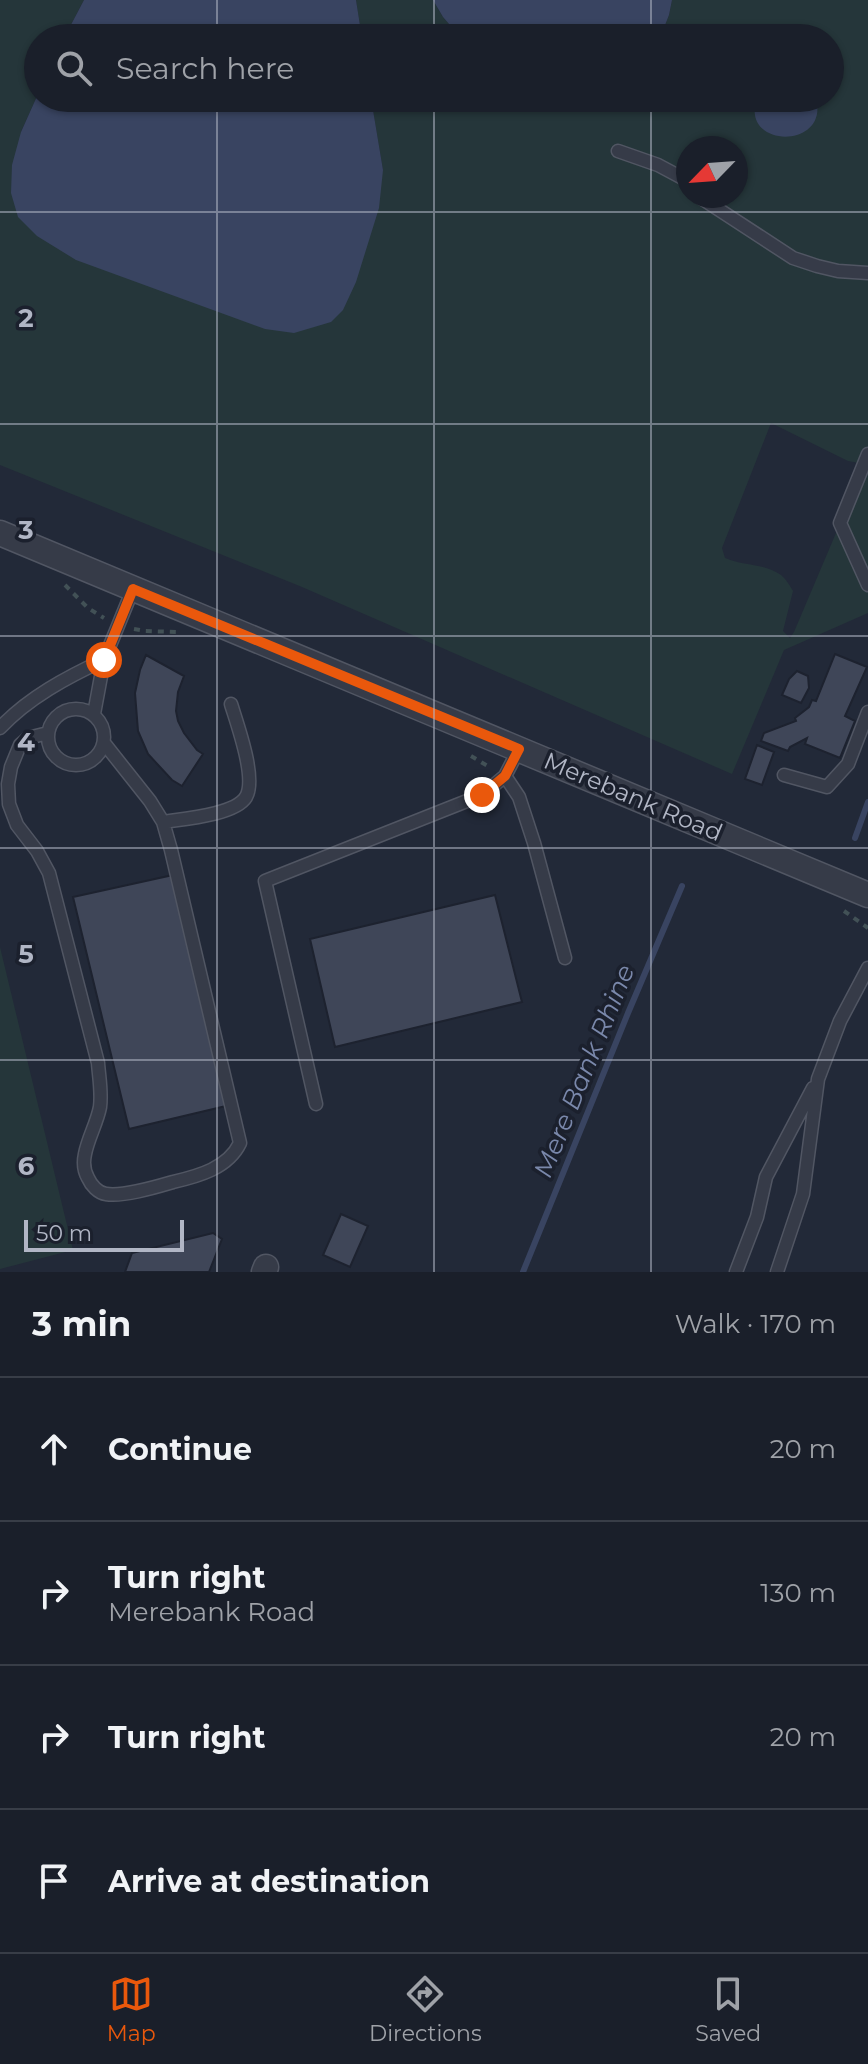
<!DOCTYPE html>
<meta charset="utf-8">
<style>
:root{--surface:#1a1f2a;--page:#272c36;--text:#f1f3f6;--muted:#9fa2a8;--line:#383d47;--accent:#ea580c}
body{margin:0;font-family:Montserrat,sans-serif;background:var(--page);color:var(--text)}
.compass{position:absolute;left:676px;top:136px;width:72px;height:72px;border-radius:50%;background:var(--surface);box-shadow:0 2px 6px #0004;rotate:245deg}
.scale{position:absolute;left:24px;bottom:20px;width:160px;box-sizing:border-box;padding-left:8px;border:4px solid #b1b6c5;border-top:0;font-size:22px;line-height:28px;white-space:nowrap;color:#b1b6c5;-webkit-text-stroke:6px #1b202d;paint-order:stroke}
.stop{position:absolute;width:24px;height:24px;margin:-18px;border:6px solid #ea580c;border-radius:50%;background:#fff}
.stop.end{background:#ea580c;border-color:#fff;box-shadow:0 2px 8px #0008}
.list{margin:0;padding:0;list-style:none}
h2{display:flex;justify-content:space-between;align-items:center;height:104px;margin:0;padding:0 32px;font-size:34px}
h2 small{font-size:26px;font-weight:400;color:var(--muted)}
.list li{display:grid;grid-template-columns:52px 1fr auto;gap:24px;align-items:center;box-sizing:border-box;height:144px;padding:0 32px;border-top:2px solid var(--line)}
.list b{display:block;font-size:30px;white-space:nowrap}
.list p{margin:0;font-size:26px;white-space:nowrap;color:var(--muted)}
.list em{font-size:26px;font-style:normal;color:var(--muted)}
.icon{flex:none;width:44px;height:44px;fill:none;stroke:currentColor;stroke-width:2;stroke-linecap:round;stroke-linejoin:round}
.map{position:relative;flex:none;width:868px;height:1272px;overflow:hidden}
.search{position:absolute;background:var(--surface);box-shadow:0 2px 6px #0004;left:24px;right:24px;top:24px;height:88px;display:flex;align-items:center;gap:20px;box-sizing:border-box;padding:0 28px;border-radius:44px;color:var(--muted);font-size:30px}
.sheet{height:680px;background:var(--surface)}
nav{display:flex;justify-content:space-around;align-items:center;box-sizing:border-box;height:112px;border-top:2px solid var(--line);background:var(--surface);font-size:22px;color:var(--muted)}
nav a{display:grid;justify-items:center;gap:4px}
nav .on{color:var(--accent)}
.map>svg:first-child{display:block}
.green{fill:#25363a;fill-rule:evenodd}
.water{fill:#394461}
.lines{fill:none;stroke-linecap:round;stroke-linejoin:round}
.stream{stroke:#394461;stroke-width:6}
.building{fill:#3f4658;stroke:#1d222f;stroke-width:2}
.service-casing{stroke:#515663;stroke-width:15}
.minor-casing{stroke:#515663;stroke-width:27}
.path{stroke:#425156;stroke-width:4;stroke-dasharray:6 6;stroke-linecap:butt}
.service{stroke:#363b48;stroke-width:12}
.minor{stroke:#363b48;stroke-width:24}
.route{stroke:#ea580c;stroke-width:10}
.grid{fill:none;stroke:#b1b6c5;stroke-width:2;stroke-opacity:0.55}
.labels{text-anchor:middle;stroke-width:7;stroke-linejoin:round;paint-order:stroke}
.street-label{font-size:24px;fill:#b1b6c5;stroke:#1b202d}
.water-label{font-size:26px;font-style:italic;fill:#7a88ab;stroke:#1b202d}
.grid-label{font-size:26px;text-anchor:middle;font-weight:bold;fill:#b1b6c5;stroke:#1b202d;stroke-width:7;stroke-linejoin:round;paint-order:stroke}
</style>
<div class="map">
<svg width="868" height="1272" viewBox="0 0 868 1272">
<rect width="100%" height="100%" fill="#222938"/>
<path class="green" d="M0 0H84L64 38H38V94L21 132 383 170 371 98H830V38H660L669 15 672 0H868V613L784 650 732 774 302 587 0 465ZM688 148H736V196H688ZM771 423 848 461 859 463 836 533 794 632 790 638 783 631 793 591C790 586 786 579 781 575 764 563 743 566 725 558L722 548Z
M356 0H433L443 17 461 38H362Z
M0 947 73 1250 0 1269Z"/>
<path class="water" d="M84 0H356L362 38H64Z
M433 0H672L669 15 660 38H461L443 17Z
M38 94V98H371L383 170 379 208 356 282 343 310 331 322 294 333 265 329 76 260 37 236 18 217 11 193 12 165 21 132Z
M757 98H816C830 150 739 149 757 98Z"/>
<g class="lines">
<path class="stream" d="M855 838 868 802
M523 1272 628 1013 682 886"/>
</g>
<path class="building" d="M835 654 867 667 845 716 855 721 840 758 805 744 807 738 790 747 788 751 761 741 764 733 796 721 795 718 809 707 812 700 816 701Z
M146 655 184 676 178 692 176 711 178 721 184 733 197 750 203 754 182 786 172 780 148 754 138 731 135 693 140 670Z
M797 671 808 676 809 688 801 703 782 695 789 679Z
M757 745 774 752 762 785 745 779Z
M173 875 226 1106 129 1129 73 897Z
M495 895 522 1002 335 1047 310 939Z
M341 1214 368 1226 350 1267 323 1255Z
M213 1233 222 1239 209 1272H125L132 1253Z"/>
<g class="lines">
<defs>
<path id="service" d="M618 151 658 165 688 181
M698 196 793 258 817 266 838 271 868 273
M868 454 840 523 868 585
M48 737a28 28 0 1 1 56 0a28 28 0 1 1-56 0Z
M94 714 104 660 133 589
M0 728C28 698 67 677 104 660
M48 733 28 738 20 745 11 767 8 784 9 804 17 825 37 851 49 873 98 1063C99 1077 102 1092 100 1107 97 1123 88 1138 85 1154 83 1163 84 1171 88 1178 91 1185 98 1193 106 1194 123 1197 156 1187 173 1182 199 1176 228 1168 240 1143L171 850 163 822 150 801 104 743
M784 775 827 787 848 764 868 712
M505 776 519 797 534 843 565 958
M163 822C182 819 235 815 246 797 257 778 237 724 231 704
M316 1104 265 881 482 795 505 776 519 749
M736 1272 757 1217 766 1177 813 1088
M777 1272 803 1194 818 1079 840 1021 868 968"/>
<path id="minor" d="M0 533 868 895
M264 1272 266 1267"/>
</defs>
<use href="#service" class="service-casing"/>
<use href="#minor" class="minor-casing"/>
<path class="path" d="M65 585 88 608 104 618
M134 629 145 631 177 632
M471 756 491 768
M844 911 868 928"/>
<use href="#service" class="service"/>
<use href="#minor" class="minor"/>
</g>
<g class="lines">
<path class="route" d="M104 660 133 589 519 749 505 776 482 795"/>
</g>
<path class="grid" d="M217 0V38M434 0V38M651 0V38M217 98V1272M434 98V1272M651 98V1272M0 212H868M0 424H868M0 636H868M0 848H868M0 1060H868"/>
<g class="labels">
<g class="street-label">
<text transform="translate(633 797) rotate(23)" y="8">Merebank Road</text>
</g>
<g class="water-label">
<text transform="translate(584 1071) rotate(-68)" y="9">Mere Bank Rhine</text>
</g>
</g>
<g class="grid-label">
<text x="26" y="327">2</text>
<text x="26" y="539">3</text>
<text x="26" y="751">4</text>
<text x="26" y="963">5</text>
<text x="26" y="1175">6</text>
</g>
</svg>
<svg class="compass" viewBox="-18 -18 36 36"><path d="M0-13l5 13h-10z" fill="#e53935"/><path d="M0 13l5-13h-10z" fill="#9fa2a8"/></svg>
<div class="scale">50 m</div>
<div class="stop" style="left:104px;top:660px"></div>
<div class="stop end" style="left:482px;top:795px"></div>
<div class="search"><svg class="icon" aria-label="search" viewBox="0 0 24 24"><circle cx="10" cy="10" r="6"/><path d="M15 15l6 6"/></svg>Search here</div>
</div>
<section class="sheet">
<h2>3 min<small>Walk · 170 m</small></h2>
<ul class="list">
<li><svg class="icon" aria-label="ahead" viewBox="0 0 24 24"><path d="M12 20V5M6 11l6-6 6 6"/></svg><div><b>Continue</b></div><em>20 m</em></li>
<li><svg class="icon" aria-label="right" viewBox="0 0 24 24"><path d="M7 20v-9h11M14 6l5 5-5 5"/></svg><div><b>Turn right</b><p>Merebank Road</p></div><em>130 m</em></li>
<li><svg class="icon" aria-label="right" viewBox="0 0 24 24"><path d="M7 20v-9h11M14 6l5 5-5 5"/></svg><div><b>Turn right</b></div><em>20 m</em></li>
<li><svg class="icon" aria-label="arrive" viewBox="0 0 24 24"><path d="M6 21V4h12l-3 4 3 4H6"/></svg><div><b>Arrive at destination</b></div></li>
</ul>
</section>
<nav>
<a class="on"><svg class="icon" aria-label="map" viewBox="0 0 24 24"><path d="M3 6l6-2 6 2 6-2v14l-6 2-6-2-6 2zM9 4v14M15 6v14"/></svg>Map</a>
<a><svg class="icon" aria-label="directions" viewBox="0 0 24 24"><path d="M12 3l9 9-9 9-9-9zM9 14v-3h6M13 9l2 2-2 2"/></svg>Directions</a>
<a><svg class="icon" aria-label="saved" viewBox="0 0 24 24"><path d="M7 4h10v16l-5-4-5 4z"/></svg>Saved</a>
</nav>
